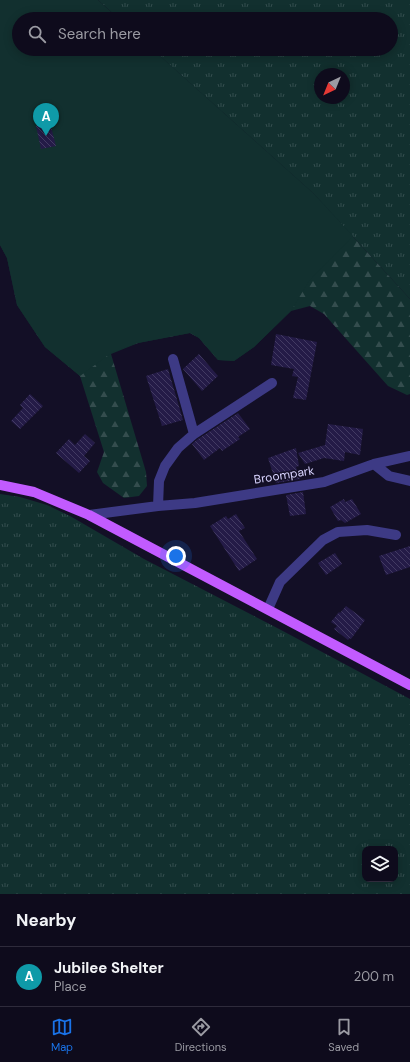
<!DOCTYPE html>
<style>
:root{--surface:#0e0b1c;--page:#1c1929;--text:#f1f3f6;--muted:#9b9ba3;--line:#2e2b3b;--accent:#1a73e8}
body{margin:0;font-family:"DM Sans",sans-serif;background:var(--page);color:var(--text)}
.controls{position:absolute;right:12px;bottom:12px;display:grid;overflow:hidden;border-radius:8px;box-shadow:0 2px 10px #0003}
.controls button{width:36px;height:36px;display:grid;place-items:center;padding:0;border:0;border-bottom:1px solid var(--line);background:var(--surface);color:var(--text);font:20px sans-serif}
.compass{position:absolute;left:314px;top:68px;width:36px;height:36px;border-radius:50%;background:var(--surface);box-shadow:0 2px 10px #0003;rotate:223deg}
.you{position:absolute;left:176px;top:556px;width:14px;height:14px;margin:-10px;border:3px solid #fff;border-radius:50%;background:#1a73e8;box-shadow:0 0 0 6px #1a73e833}
.badge{display:grid;place-items:center;width:26px;height:26px;border-radius:50%;background:var(--accent);color:#fff;font-size:13px;font-weight:700}
.pin{position:absolute;translate:-50% -33px;filter:drop-shadow(0 1px 2px #0008)}
.pin::after{content:'';position:absolute;top:21px;width:14px;height:12px;background:inherit;clip-path:polygon(0 0,100% 0,50% 100%)}
.list{margin:0;padding:0;list-style:none}
h2{display:flex;justify-content:space-between;align-items:center;height:52px;margin:0;padding:0 16px;font-size:17px}
h2 small{font-size:13px;font-weight:400;color:var(--muted)}
.list li{display:grid;grid-template-columns:26px 1fr auto;gap:12px;align-items:center;box-sizing:border-box;height:60px;padding:0 16px;border-top:1px solid var(--line)}
.list b{display:block;font-size:15px;white-space:nowrap}
.list p{margin:0;font-size:13px;white-space:nowrap;color:var(--muted)}
.list em{font-size:13px;font-style:normal;color:var(--muted)}
.icon{flex:none;width:22px;height:22px;fill:none;stroke:currentColor;stroke-width:2;stroke-linecap:round;stroke-linejoin:round}
.map{position:relative;flex:none;width:410px;height:894px;overflow:hidden}
.search{position:absolute;background:var(--surface);box-shadow:0 2px 10px #0003;left:12px;right:12px;top:12px;height:44px;display:flex;align-items:center;gap:10px;box-sizing:border-box;padding:0 14px;border-radius:22px;color:var(--muted);font-size:15px}
.sheet{height:112px;background:var(--surface)}
nav{display:flex;justify-content:space-around;align-items:center;box-sizing:border-box;height:56px;border-top:1px solid var(--line);background:var(--surface);font-size:11px;color:var(--muted)}
nav a{display:grid;justify-items:center;gap:2px}
nav .on{color:var(--accent)}
.map>svg:first-child{display:block}
.grass{fill:url(#grass-tufts);fill-rule:evenodd}
.forest{fill:url(#forest-firs)}
.green{fill:#12302f}
.building{fill:url(#building-back-hatch)}
.lines{fill:none;stroke-linecap:round;stroke-linejoin:round}
.minor{stroke:#3d3a85;stroke-width:10}
.major{stroke:#c25bff;stroke-width:10}
.labels{text-anchor:middle;stroke-width:3;stroke-linejoin:round;paint-order:stroke}
.street-label{font-size:12px;fill:#d9d4ff;stroke:#130f26}
</style>
<div class="map">
<svg width="410" height="894" viewBox="0 0 410 894">
<defs>
<pattern id="grass-tufts" width="24" height="20" patternUnits="userSpaceOnUse"><rect width="24" height="20" fill="#12302f"/><path d="M3 7l-1-3M5 7V3M7 7l1-3M15 17l-1-3M17 17v-4M19 17l1-3" fill="none" stroke="#344d4e"/></pattern>
<pattern id="forest-firs" width="22" height="20" patternUnits="userSpaceOnUse"><rect width="22" height="20" fill="#12302f"/><path d="M5 1l3.5 6h-7zM16 11l3.5 6h-7z" fill="#344d4e"/></pattern>
<pattern id="building-back-hatch" width="6" height="6" patternUnits="userSpaceOnUse"><rect width="6" height="6" fill="#241b47"/><path d="M-1 5l2 2M0 0l6 6M5-1l2 2" fill="none" stroke="#433b63"/></pattern>
</defs>
<rect width="100%" height="100%" fill="#130f26"/>
<path class="grass" d="M98 0H410V299L314 194 152 49H391V19H119ZM320 74H344V98H320Z
M0 494 20 497 47 505 70 516 144 559 281 630 410 699V894H0ZM365 849H395V879H365Z"/>
<path class="forest" d="M152 49 314 194 410 299V394L407 395 388 386 324 314 310 306 291 311 254 347 234 361 218 360 199 338 190 333 138 343 111 354 146 472 147 486 139 496 124 498 103 483 97 472 104 452 80 376 45 347 17 305 7 258 0 245V79Z"/>
<path class="green" d="M0 0H98L119 19H19V49H152L314 194 353 236 309 281 291 311 254 347 234 361 218 360 199 338 190 333 138 343 111 353 80 376 45 347 17 305 7 258 0 245Z"/>
<path class="building" d="M47 103 55 116 44 122 36 110Z
M50 123 56 146 41 149 36 126Z
M276 334 317 342 306 400 293 398 298 377 292 376 294 369 271 365Z
M199 354 218 376 202 391 183 369Z
M168 369 183 420 162 426 146 376Z
M30 394 43 406 20 429 11 421 23 408 20 405Z
M238 413 250 429 238 437 240 439 222 451 220 448 204 460 192 444 198 439Z
M328 424 363 429 360 455 345 452 344 461 324 458 305 464 298 453 325 445Z
M85 434 95 443 84 456 90 461 79 473 56 453 69 439 75 445Z
M296 448 299 466 296 467 300 479 276 483 268 458Z
M303 492 306 514 290 516 286 495Z
M344 499 345 502 352 499 361 514 345 523 341 520 338 521 330 507Z
M236 514 245 528 239 531 257 559 239 571 210 526 226 516 228 519Z
M410 546V567L386 575 379 556Z
M335 553 342 564 326 575 318 563Z
M346 606 365 620 351 639 350 638 348 640 334 629 337 626 331 622 339 612 340 613Z"/>
<g class="lines">
<path class="minor" d="M173 359 194 434
M374 464 389 476 410 481
M158 506 159 481 165 466 178 448 194 434 272 383
M89 515 158 506 195 503 324 482 374 464 410 456
M268 609 280 582 323 540 338 532 367 530 396 535"/>
<path class="major" d="M0 485 34 492 89 515 410 685"/>
</g>
<g class="labels">
<g class="street-label">
<text transform="translate(284 475) rotate(-9)" y="4">Broompark</text>
</g>
</g>
</svg>
<div class="controls">
<button><svg class="icon" aria-label="layers" viewBox="0 0 24 24"><path d="M12 4l9 5-9 5-9-5zM3 14l9 5 9-5"/></svg></button>
</div>
<svg class="compass" viewBox="-18 -18 36 36"><path d="M0-13l5 13h-10z" fill="#e53935"/><path d="M0 13l5-13h-10z" fill="#9b9ba3"/></svg>
<div class="you"></div>
<div class="pin badge" style="left:46px;top:136px;background:#0f9aa8">A</div>
<div class="search"><svg class="icon" aria-label="search" viewBox="0 0 24 24"><circle cx="10" cy="10" r="6"/><path d="M15 15l6 6"/></svg>Search here</div>
</div>
<section class="sheet">
<h2>Nearby<small></small></h2>
<ul class="list">
<li><span class="badge" style="background:#0f9aa8">A</span><div><b>Jubilee Shelter</b><p>Place</p></div><em>200 m</em></li>
</ul>
</section>
<nav>
<a class="on"><svg class="icon" aria-label="map" viewBox="0 0 24 24"><path d="M3 6l6-2 6 2 6-2v14l-6 2-6-2-6 2zM9 4v14M15 6v14"/></svg>Map</a>
<a><svg class="icon" aria-label="directions" viewBox="0 0 24 24"><path d="M12 3l9 9-9 9-9-9zM9 14v-3h6M13 9l2 2-2 2"/></svg>Directions</a>
<a><svg class="icon" aria-label="saved" viewBox="0 0 24 24"><path d="M7 4h10v16l-5-4-5 4z"/></svg>Saved</a>
</nav>
